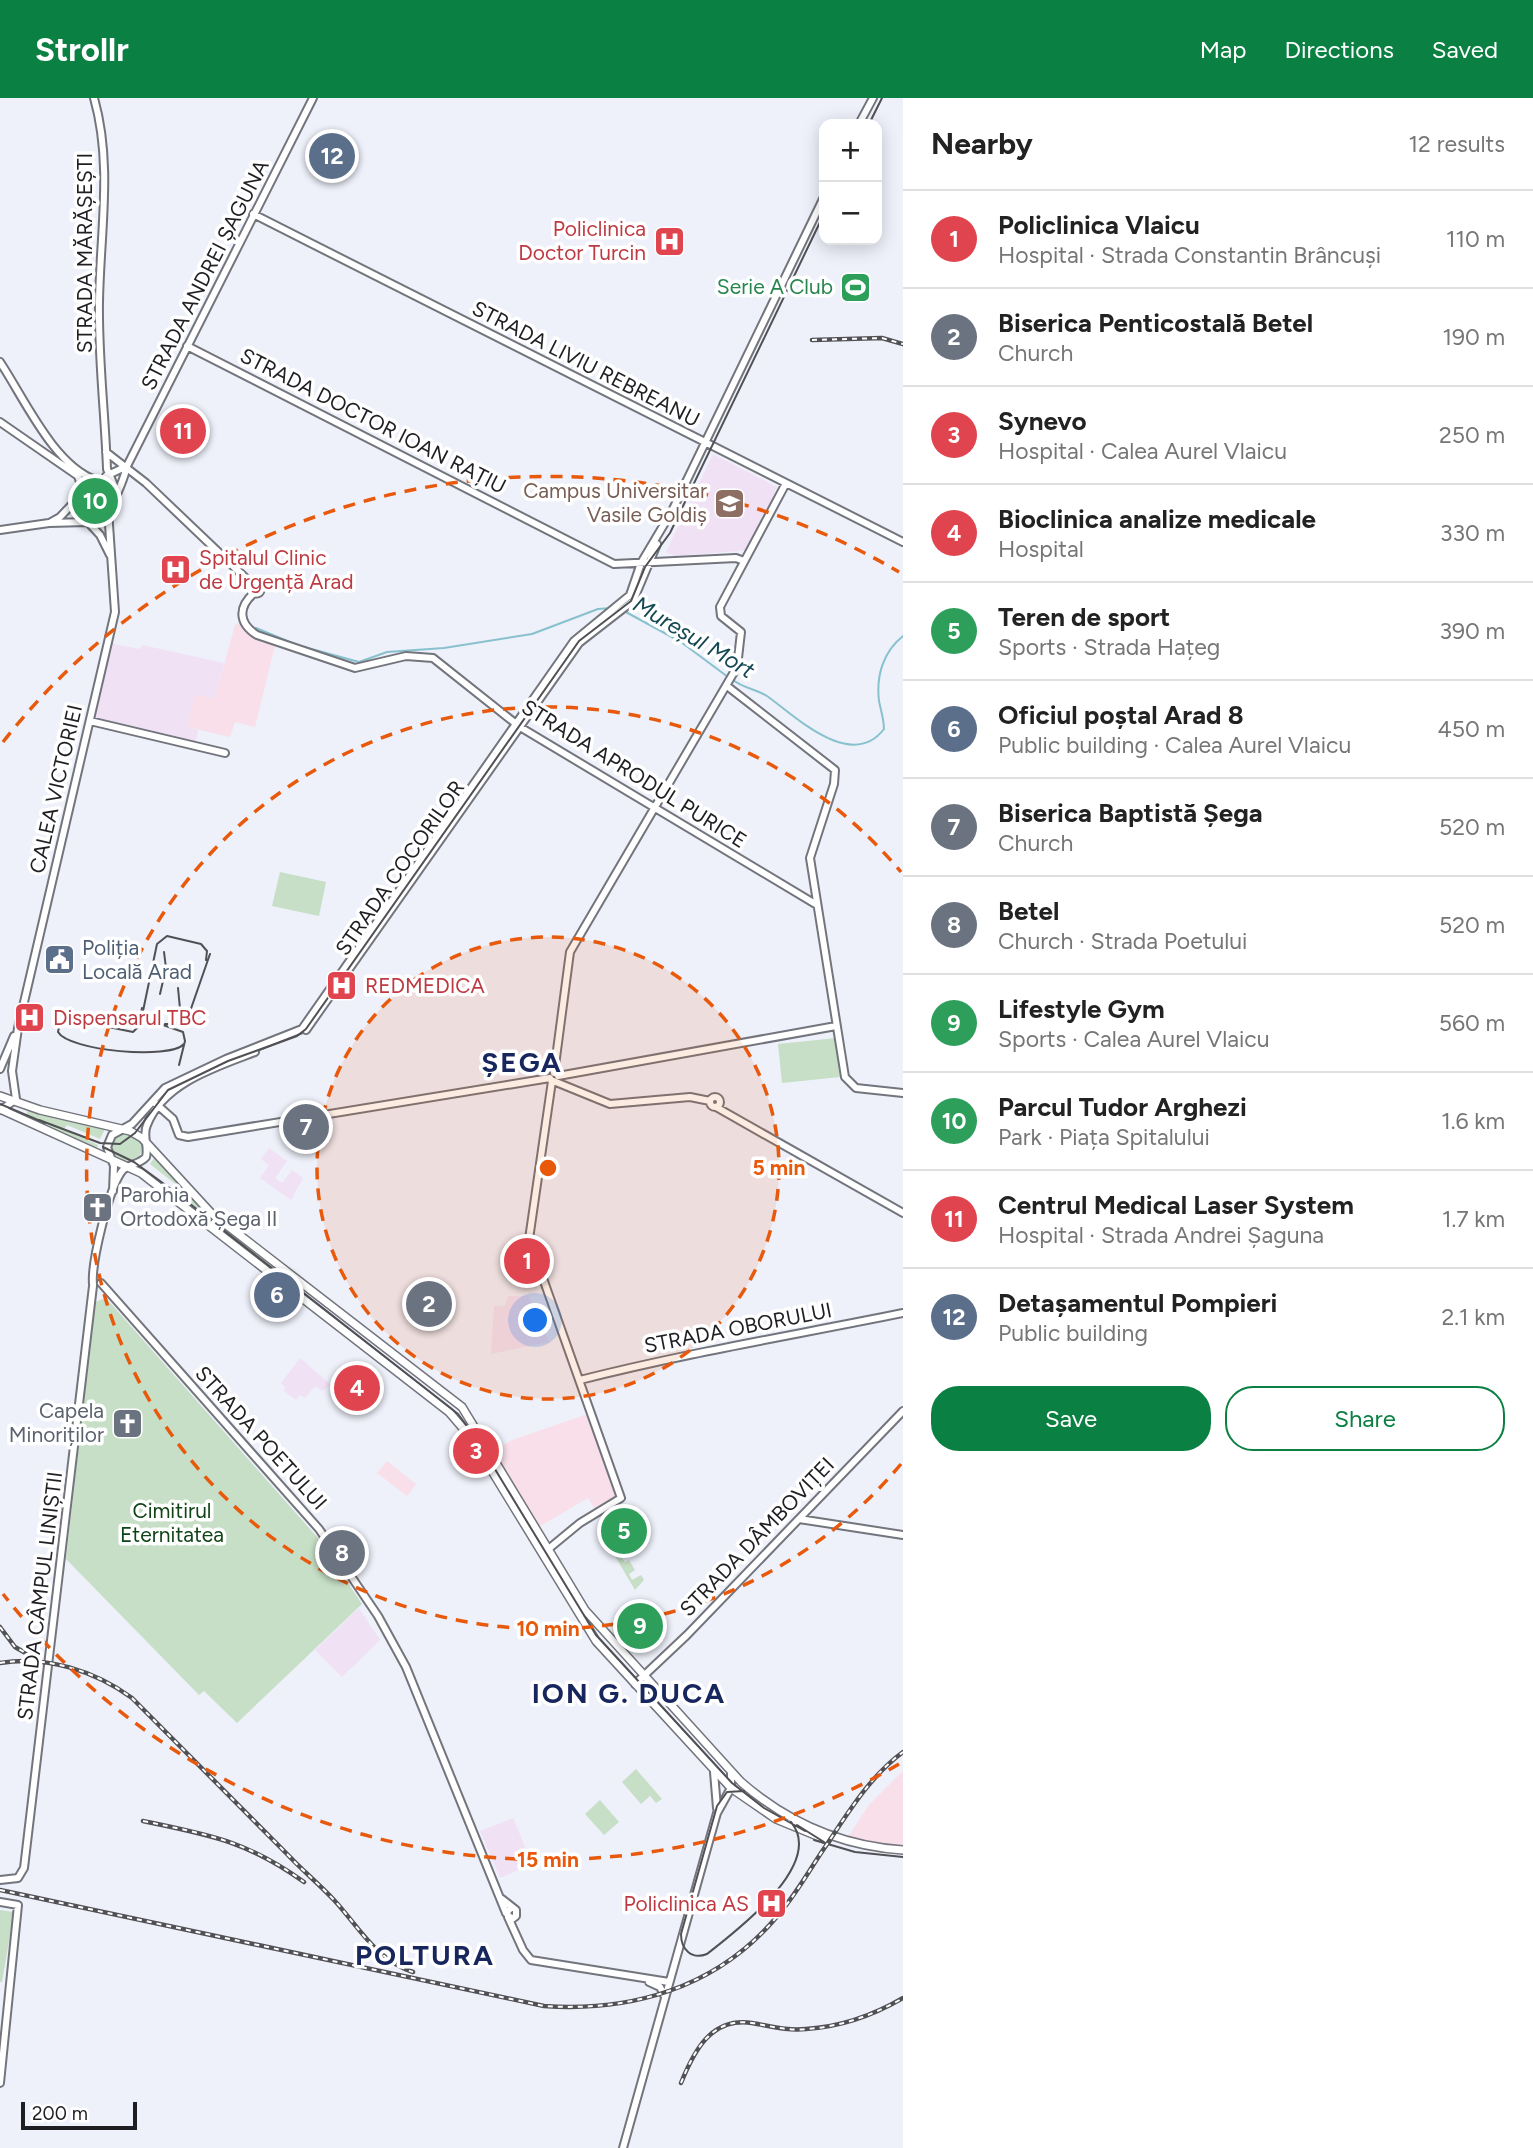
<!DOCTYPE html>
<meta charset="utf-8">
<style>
:root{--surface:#fff;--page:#f6f6f6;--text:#222;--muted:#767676;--line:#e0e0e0;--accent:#0b8043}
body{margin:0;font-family:Figtree,sans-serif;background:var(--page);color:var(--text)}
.controls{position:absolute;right:21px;top:21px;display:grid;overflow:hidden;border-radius:14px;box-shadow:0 4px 18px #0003}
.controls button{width:63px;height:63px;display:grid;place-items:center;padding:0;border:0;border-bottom:2px solid var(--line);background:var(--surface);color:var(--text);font:35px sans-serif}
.scale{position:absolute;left:21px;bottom:18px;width:116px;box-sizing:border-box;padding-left:7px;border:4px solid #1f1f23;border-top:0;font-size:19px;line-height:24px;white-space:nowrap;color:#1f1f23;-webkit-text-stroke:5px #fff;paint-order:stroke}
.you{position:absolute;left:536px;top:1223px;width:24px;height:24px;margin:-18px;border:5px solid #fff;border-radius:50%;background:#1a73e8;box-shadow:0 0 0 10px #1a73e833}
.badge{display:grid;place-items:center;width:46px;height:46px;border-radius:50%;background:var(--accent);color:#fff;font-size:23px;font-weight:700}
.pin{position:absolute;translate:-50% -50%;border:4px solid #fff;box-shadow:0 2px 7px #0006}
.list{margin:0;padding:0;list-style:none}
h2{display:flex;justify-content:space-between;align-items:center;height:91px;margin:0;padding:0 28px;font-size:30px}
h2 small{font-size:23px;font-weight:400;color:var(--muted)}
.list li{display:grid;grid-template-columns:46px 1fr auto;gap:21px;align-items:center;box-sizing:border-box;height:98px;padding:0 28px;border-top:2px solid var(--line)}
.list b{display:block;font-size:26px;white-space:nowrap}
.list p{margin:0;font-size:23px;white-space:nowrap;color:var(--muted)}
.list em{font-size:23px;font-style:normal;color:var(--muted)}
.actions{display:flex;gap:14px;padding:21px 28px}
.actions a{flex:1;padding:16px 0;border:2px solid var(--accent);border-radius:28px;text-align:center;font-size:24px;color:var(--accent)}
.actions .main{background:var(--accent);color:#fff}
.map{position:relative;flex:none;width:903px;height:2050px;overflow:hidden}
header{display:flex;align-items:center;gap:42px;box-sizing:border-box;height:98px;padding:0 35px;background:var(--accent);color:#fff}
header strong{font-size:33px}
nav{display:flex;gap:38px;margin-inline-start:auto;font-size:24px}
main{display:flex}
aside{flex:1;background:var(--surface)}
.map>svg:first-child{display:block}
.commercial{fill:#f8dfe9}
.education{fill:#f0e1f4}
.green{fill:#c6dfc6}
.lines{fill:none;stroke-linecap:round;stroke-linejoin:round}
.stream{stroke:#88c1ce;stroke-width:2}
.secondary-casing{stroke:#73757d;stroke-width:10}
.primary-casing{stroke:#73757d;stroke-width:10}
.secondary{stroke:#fff;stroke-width:6}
.primary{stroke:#fff;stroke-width:7}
.tram{stroke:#505055;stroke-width:2}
.rail-casing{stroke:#505055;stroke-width:4.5}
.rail{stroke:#fff;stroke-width:2;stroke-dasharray:5;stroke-linecap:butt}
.ring{fill:none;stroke:#e8590c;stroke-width:3.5;stroke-dasharray:12 9}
.labels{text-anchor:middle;stroke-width:7;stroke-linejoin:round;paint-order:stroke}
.health-label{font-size:21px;fill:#be3a42;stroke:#fff;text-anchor:start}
.street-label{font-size:21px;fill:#1f1f23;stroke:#fff}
.leisure-label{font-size:21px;fill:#27864d;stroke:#fff;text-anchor:end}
.education-label{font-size:21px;fill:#785e54;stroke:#fff;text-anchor:end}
.service-label{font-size:21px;fill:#4e5e75;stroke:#fff;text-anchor:start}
.worship-label{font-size:21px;fill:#5b616d;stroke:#fff;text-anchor:start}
.park-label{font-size:21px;fill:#104316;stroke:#fff}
.water-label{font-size:23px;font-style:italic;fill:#154852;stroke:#fff}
.district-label{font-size:28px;font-weight:bold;letter-spacing:2px;fill:#17265d;stroke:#fff}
.centre{fill:#e8590c;stroke:#fff;stroke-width:3.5}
.ring-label{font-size:21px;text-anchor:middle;font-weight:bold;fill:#e8590c;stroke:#fff;stroke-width:7;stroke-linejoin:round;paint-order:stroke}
</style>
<header>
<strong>Strollr</strong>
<nav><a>Map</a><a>Directions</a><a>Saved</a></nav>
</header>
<main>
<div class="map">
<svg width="903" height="2050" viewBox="0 0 903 2050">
<rect width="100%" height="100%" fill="#eef0fa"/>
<path class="commercial" d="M239 525 253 537 275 547 255 629 235 624 230 639 187 629 195 596 215 600 235 527Z
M588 1316 617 1400 596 1413 588 1400 537 1430 491 1354 512 1342Z
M387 1363 416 1386 407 1398 377 1375Z
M903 1673V1748L847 1741 868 1708Z"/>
<path class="education" d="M713 356 777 389 749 452 675 458 666 454Z
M108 545 140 551 142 547 224 565 215 600 195 597 187 629 198 632 195 648 90 623Z
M269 1050 287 1063 275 1080 282 1085 292 1072 303 1080 291 1102 260 1080 269 1067 261 1061Z
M508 1198H529L549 1244 491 1256 494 1208H505Z
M300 1260 331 1287 322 1293 315 1288 305 1300 300 1297 296 1302 284 1293 285 1289 281 1285Z
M359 1510 380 1542 342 1579 315 1552Z
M513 1720 532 1766 500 1780 480 1733Z"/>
<path class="green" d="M98 384 107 389 110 396 100 417 92 421 85 419 80 413 88 391Z
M280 774 326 784 319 818 272 808Z
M836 940 840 979 782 985 778 946Z
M28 1012 105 1031 100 1041 67 1027 64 1031 98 1047 97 1050 25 1020Z
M112 1049a15 15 0 1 1 30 0a15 15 0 1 1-30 0Z
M154 1060 201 1110 289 1178 286 1182 173 1097 179 1089 150 1066Z
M106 1200 317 1439 362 1506 237 1625 204 1593 199 1597 66 1461 95 1204Z
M632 1419 642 1432 613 1450 605 1435Z
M643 1434 649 1441 620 1458 625 1464 629 1462 635 1472 629 1476 632 1482 641 1477 644 1482 635 1492 612 1453Z
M636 1671 662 1701 656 1705 650 1698 641 1706 622 1684Z
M600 1702 619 1724 604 1737 585 1716Z
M0 1812 14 1814 2 1884H0Z"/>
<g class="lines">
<path class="stream" d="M624 513 681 544 728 579
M256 530 297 547 359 564 387 554 444 550 532 536 598 511 612 510
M733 582C743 590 756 591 767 598 794 617 851 674 884 631 884 622 881 613 879 603 876 578 883 554 903 538"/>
<defs>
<path id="secondary" d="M94 0C113 67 100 135 99 204 98 259 105 315 107 371L115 390
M859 26 873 0
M253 116 903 444
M187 248 614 466 736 460 744 463
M0 264C24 300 54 368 96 382
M0 324 78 378 83 393
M106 354 146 385 255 489
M106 378 127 368
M113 401 108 386 93 383 82 396 78 414C100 448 123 385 127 368L313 0
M51 424 60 419 81 397
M88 424 100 437 110 457
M0 432 49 425 87 424
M253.5 492a3.5 3.5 0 1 1 7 0a3.5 3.5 0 1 1-7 0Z
M254 495C238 509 238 525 257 537L355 570 406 558 433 560 520 629 817 807
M727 588 835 672 834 686 810 760 845 979 856 990 903 995
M90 623 225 655
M306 932 579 545 633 503 657 446
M0 971 14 938
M554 975 570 854 737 569 741 534 721 518 720 509 785 387
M558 978 836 928
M551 982 610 1006 690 999 710 1003
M710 1004a5 5 0 1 1 10 0a5 5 0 1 1-10 0Z
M155 1005 173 1021 179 1037 188 1039 550 980
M716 1009 903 1115
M1 1012 16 1001 12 973 18 930 115 514 108 412
M113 1093 114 1068 107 1049 112 1037 132 1026 165 990 226 961 302 931 574 543 630 497 641 465 672 413 824 99
M101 1185 319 1431 378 1518 406 1569 506 1815
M93 1186C91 1165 109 1090 122 1073 128 1066 139 1067 146 1059 149 1048 142 1037 147 1027 163 985 216 969 255 954
M580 1282C686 1255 795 1237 903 1215
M799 1421 903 1437
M546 1453 580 1425 621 1400 529 1141 552 983
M635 1586 687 1537 903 1313
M714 1674 717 1710
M0 1782 18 1780 24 1770 93 1188
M502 1801 516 1812V1818L512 1821 506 1815 511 1810
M0 1804 18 1807 0 1985
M508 1819 523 1852 531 1862 669 1884
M649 1884 660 1889 665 1899
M623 2050 717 1715 731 1690V1674"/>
<path id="primary" d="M0 998 40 1012 130 1033 142 1040 211 1115 462 1309 585 1512 741 1684C788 1725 841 1748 903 1752
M0 1011 141 1075 449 1314 473 1342 596 1543 731 1690 776 1721 827 1742"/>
</defs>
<use href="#secondary" class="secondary-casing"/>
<use href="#primary" class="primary-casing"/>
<use href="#secondary" class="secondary"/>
<use href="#primary" class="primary"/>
<path class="tram" d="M869 26 882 0
M160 896 166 870 164 854
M142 910 138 929 133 934 69 921 60 925 58 934C69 953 170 962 184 946
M186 925 210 856
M165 926H175L181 921 178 890
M179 967 185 943 183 934 149 922 143 913 157 846 167 838 201 846 207 853 206 862
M0 1006 45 1025
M39 1022 100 1045 120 1046 135 1035 168 992 228 963 297 938 306 931 579 543 631 503 645 469 670 435 824 116
M103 1049 134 1064 171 1091 458 1316 476 1340 596 1537 732 1685 764 1710 805 1733
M744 1693 727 1694 717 1708 681 1836C681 1852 692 1862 707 1856 736 1833 826 1766 791 1724
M797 1727 824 1744
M814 1742 855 1754 903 1759"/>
<defs>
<path id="rail" d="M812 242 882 240 903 246
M0 1529 15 1549 36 1561
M0 1565C46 1557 95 1573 132 1600L293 1762
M143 1723C210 1737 247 1743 304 1784
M287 1756C302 1772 319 1786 334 1802 359 1829 376 1862 413 1874
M0 1792 544 1908C631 1914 715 1890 774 1822 793 1801 807 1776 823 1752 847 1717 868 1680 903 1654
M681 1985C694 1953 711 1919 752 1925 770 1928 787 1933 806 1931 840 1929 874 1917 903 1900"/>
</defs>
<use href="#rail" class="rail-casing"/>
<use href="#rail" class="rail"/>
</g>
<circle cx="548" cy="1070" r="231" fill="#e8590c" fill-opacity=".12"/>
<g class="ring">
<circle cx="548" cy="1070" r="231"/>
<path d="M901 1366A461 461 0 1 1 901 774"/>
<path d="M899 1666A692 692 0 0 1 3 1496M3 644A692 692 0 0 1 899 474"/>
</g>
<defs>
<symbol id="hospital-square" viewBox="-11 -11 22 22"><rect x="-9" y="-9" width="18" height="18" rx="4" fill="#e0444e" stroke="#fff"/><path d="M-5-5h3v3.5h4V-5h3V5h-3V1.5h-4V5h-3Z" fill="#fff"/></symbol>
<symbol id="stadium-square" viewBox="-11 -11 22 22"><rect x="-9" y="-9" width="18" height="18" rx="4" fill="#2e9e5b" stroke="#fff"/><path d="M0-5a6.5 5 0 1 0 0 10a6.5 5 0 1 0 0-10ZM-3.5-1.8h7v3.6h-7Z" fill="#fff"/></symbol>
<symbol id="university-square" viewBox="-11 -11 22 22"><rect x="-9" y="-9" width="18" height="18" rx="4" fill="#8d6e63" stroke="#fff"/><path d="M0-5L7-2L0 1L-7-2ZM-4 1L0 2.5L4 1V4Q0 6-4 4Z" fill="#fff"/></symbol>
<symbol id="civic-square" viewBox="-11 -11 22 22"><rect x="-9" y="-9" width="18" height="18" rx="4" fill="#5c6f8a" stroke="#fff"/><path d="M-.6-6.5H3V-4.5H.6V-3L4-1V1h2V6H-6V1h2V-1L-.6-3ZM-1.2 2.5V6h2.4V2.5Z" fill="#fff"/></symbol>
<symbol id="church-square" viewBox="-11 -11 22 22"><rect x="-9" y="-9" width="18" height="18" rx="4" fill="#6b7280" stroke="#fff"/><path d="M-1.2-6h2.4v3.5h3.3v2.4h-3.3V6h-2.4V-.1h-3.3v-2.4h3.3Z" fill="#fff"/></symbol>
</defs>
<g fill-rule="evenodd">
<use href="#hospital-square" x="652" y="126" width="35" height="35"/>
<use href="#stadium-square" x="838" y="172" width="35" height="35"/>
<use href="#university-square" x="712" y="388" width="35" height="35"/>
<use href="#hospital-square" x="158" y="454" width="35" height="35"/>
<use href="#civic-square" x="42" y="844" width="35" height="35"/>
<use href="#hospital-square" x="324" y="870" width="35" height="35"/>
<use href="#hospital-square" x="12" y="902" width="35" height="35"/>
<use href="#church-square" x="80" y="1092" width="35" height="35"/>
<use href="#church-square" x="110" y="1308" width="35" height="35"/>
<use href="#hospital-square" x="754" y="1788" width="35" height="35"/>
</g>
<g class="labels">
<g class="health-label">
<text x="646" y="138" text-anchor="end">Policlinica<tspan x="646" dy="24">Doctor Turcin</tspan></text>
<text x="199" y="467">Spitalul Clinic<tspan x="199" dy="24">de Urgență Arad</tspan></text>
<text x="365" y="895">REDMEDICA</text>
<text x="53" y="927">Dispensarul TBC</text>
<text x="749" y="1813" text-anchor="end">Policlinica AS</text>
</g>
<g class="street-label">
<text transform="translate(85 155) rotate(-90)" y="7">STRADA MĂRĂȘEȘTI</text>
<text transform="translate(205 177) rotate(-63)" y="7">STRADA ANDREI ȘAGUNA</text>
<text transform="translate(586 266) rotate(27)" y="7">STRADA LIVIU REBREANU</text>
<text transform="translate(373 323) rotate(27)" y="7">STRADA DOCTOR IOAN RAȚIU</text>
<text transform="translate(634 676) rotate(32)" y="7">STRADA APRODUL PURICE</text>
<text transform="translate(56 691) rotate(-77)" y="7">CALEA VICTORIEI</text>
<text transform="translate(400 770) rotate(-55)" y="7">STRADA COCORILOR</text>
<text transform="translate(738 1230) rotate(-11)" y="7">STRADA OBORULUI</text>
<text transform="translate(261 1340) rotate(48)" y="7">STRADA POETULUI</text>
<text transform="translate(757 1439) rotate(-46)" y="7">STRADA DÂMBOVIȚEI</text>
<text transform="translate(40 1498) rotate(-83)" y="7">STRADA CÂMPUL LINIȘTII</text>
</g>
<g class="leisure-label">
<text x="833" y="196">Serie A Club</text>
</g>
<g class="education-label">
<text x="707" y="400">Campus Universitar<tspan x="707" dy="24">Vasile Goldiș</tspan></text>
</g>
<g class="service-label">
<text x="82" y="857">Poliția<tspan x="82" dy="24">Locală Arad</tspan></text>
</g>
<g class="worship-label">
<text x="120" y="1104">Parohia<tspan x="120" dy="24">Ortodoxă Șega II</tspan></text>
<text x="104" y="1320" text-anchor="end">Capela<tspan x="104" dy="24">Minoriților</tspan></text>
</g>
<g class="park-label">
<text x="172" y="1420">Cimitirul<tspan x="172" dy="24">Eternitatea</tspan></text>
</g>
<g class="water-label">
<text transform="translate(694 539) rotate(31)" y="8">Mureșul Mort</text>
</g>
<g class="district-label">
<text x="522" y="974">ȘEGA</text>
<text x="629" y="1605">ION G. DUCA</text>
<text x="425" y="1867">POLTURA</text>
</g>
</g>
<circle cx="548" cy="1070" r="10" class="centre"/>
<g class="ring-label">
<text x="779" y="1077">5 min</text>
<text x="548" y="1538">10 min</text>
<text x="548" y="1769">15 min</text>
</g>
</svg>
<div class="controls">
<button>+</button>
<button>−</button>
</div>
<div class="scale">200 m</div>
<div class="you"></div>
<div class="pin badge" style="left:527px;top:1163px;background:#e0444e">1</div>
<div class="pin badge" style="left:429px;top:1206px;background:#6b7280">2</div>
<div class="pin badge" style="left:476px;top:1353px;background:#e0444e">3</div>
<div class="pin badge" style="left:357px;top:1290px;background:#e0444e">4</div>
<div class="pin badge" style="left:624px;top:1433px;background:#2e9e5b">5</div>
<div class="pin badge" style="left:277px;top:1197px;background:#5c6f8a">6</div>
<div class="pin badge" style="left:306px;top:1029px;background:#6b7280">7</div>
<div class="pin badge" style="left:342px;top:1455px;background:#6b7280">8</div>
<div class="pin badge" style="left:640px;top:1528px;background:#2e9e5b">9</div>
<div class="pin badge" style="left:95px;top:403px;background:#2e9e5b">10</div>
<div class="pin badge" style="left:183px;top:333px;background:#e0444e">11</div>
<div class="pin badge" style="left:332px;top:58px;background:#5c6f8a">12</div>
</div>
<aside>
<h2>Nearby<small>12 results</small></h2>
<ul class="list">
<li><span class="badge" style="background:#e0444e">1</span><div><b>Policlinica Vlaicu</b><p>Hospital · Strada Constantin Brâncuși</p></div><em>110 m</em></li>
<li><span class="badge" style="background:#6b7280">2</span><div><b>Biserica Penticostală Betel</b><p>Church</p></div><em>190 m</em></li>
<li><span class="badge" style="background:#e0444e">3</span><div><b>Synevo</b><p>Hospital · Calea Aurel Vlaicu</p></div><em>250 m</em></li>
<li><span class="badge" style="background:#e0444e">4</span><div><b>Bioclinica analize medicale</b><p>Hospital</p></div><em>330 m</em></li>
<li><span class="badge" style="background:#2e9e5b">5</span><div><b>Teren de sport</b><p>Sports · Strada Hațeg</p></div><em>390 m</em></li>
<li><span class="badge" style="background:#5c6f8a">6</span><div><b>Oficiul poștal Arad 8</b><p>Public building · Calea Aurel Vlaicu</p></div><em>450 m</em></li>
<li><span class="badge" style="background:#6b7280">7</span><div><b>Biserica Baptistă Șega</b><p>Church</p></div><em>520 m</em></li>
<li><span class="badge" style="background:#6b7280">8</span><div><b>Betel</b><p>Church · Strada Poetului</p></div><em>520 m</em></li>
<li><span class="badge" style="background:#2e9e5b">9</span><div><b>Lifestyle Gym</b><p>Sports · Calea Aurel Vlaicu</p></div><em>560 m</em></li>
<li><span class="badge" style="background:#2e9e5b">10</span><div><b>Parcul Tudor Arghezi</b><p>Park · Piața Spitalului</p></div><em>1.6 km</em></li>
<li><span class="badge" style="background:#e0444e">11</span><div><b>Centrul Medical Laser System</b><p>Hospital · Strada Andrei Șaguna</p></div><em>1.7 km</em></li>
<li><span class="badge" style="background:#5c6f8a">12</span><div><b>Detașamentul Pompieri</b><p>Public building</p></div><em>2.1 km</em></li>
</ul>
<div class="actions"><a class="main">Save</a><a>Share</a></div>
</aside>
</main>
